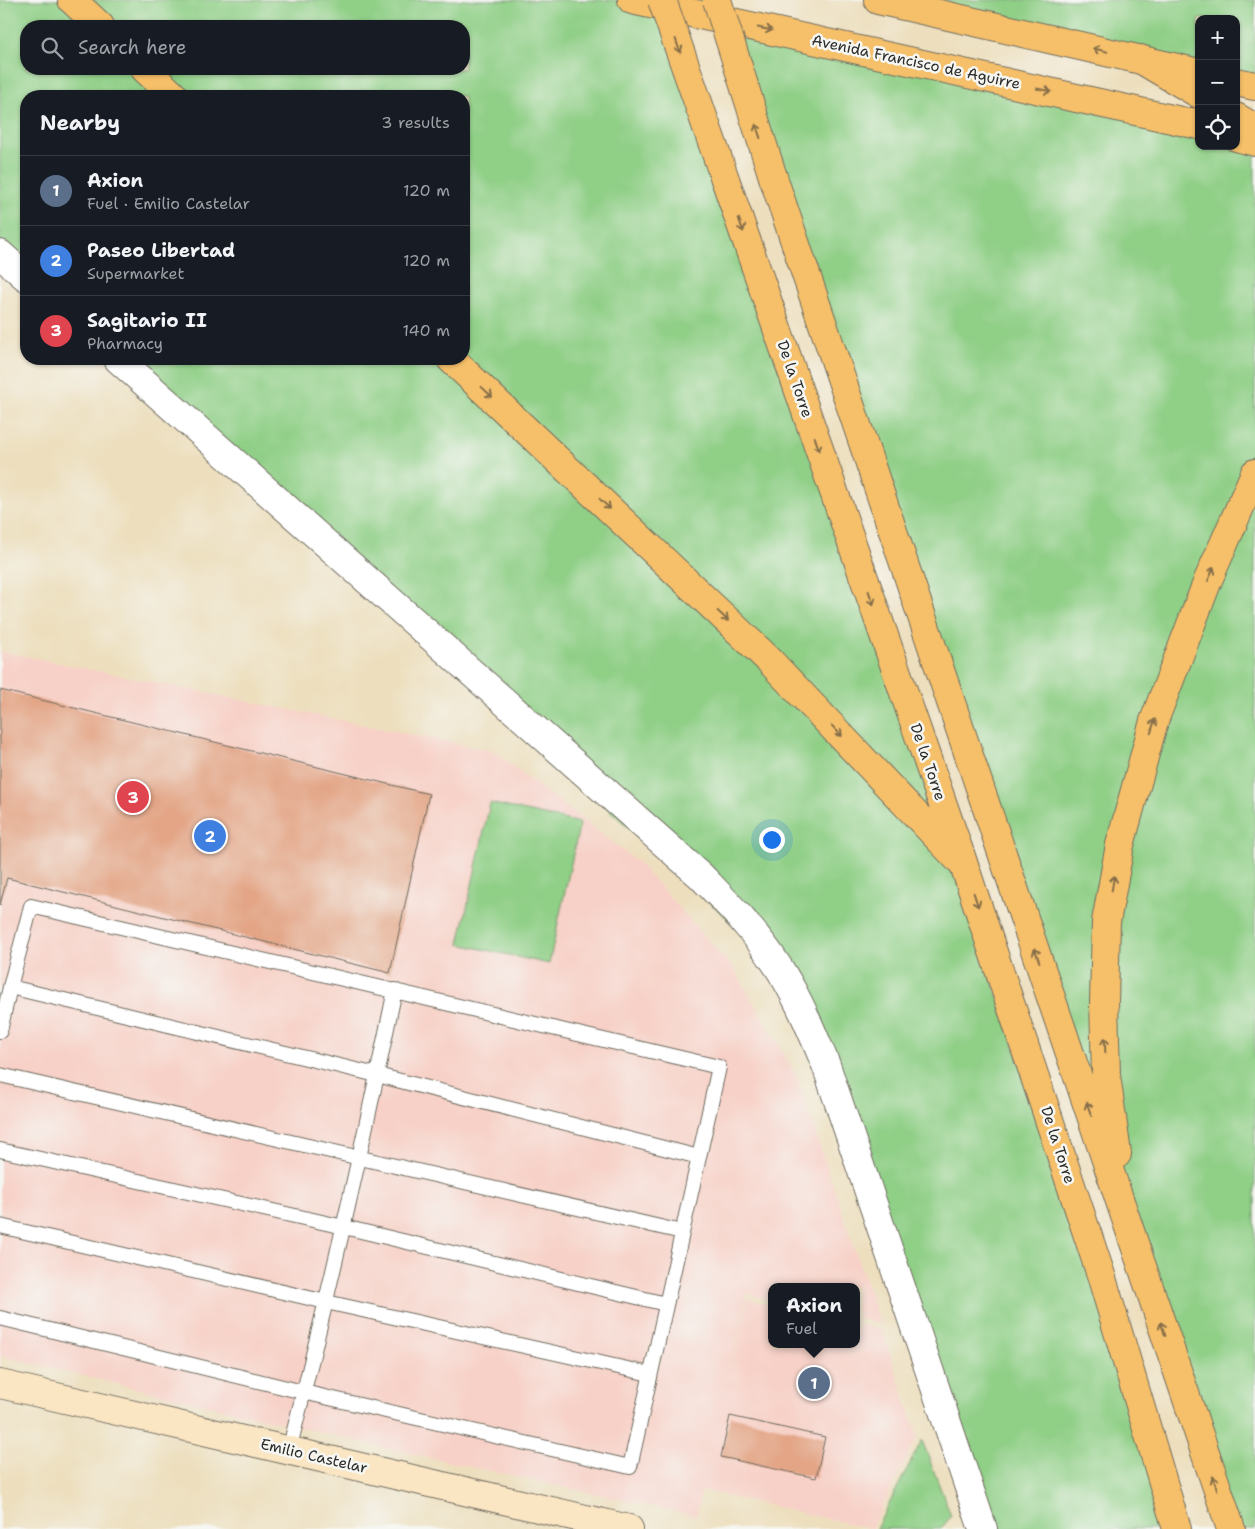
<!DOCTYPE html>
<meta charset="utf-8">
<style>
:root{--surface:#171b24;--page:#20242c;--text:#f1f3f6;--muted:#9ea1a6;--line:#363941;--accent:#0b8043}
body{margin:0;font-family:"Shantell Sans",sans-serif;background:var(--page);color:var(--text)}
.controls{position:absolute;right:15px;top:15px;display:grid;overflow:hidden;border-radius:10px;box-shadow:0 1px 4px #0004}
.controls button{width:45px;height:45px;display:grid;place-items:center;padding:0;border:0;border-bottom:1px solid var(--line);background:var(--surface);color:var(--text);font:25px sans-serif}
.you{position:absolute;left:771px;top:839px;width:18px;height:18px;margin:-12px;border:4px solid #fff;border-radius:50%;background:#1a73e8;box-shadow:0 0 0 8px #1a73e833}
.badge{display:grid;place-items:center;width:32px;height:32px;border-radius:50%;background:var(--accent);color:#fff;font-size:16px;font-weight:700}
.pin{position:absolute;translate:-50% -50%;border:2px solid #fff;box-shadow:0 1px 5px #0006}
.popup{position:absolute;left:768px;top:1283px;width:92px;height:65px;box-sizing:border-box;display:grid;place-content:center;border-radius:10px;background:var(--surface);filter:drop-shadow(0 1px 4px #0005);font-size:16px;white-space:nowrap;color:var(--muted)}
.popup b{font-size:19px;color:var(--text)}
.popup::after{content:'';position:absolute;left:50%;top:100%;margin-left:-10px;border:10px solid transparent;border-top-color:var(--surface)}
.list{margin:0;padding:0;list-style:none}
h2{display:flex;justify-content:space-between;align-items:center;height:65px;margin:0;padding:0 20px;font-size:21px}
h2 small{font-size:16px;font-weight:400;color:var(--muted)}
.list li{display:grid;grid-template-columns:32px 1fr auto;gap:15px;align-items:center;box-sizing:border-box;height:70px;padding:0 20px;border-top:1px solid var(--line)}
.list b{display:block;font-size:19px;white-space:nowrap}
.list p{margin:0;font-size:16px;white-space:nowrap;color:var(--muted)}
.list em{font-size:16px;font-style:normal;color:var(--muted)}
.icon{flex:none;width:28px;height:28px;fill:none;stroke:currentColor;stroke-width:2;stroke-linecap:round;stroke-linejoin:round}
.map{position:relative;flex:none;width:1255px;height:1529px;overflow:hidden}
.search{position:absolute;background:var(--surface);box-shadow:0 1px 4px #0004;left:20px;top:20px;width:450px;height:55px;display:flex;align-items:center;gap:12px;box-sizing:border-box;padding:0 18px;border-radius:20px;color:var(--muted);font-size:19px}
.panel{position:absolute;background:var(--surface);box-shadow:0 1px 4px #0004;left:20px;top:90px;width:450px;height:275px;border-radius:20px}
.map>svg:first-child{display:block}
.built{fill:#f7d1c7}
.green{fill:#8fcf86;stroke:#5d7d58}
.building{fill:#e3a586}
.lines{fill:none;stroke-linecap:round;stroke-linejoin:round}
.lane-casing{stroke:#6f6a5e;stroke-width:16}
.street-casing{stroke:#6f6a5e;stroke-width:30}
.secondary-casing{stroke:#6f6a5e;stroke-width:30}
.primary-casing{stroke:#6f6a5e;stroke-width:30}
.highway-casing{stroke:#6f6a5e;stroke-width:30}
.lane{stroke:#fff;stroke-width:14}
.street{stroke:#fff;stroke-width:28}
.secondary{stroke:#fbe6c4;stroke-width:28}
.primary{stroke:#f6c06b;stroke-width:28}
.highway{stroke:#f6c06b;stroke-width:28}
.highway-bridge-casing{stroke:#6f6a5e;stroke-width:30;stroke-linecap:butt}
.highway-bridge{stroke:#f6c06b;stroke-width:28}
.oneway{stroke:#866e48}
.labels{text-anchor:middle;stroke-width:5;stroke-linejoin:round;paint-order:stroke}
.street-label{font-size:15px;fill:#2b2b2b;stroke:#f6f6f2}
</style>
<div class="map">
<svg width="1255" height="1529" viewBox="0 0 1255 1529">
<rect width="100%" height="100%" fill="#f6f6f2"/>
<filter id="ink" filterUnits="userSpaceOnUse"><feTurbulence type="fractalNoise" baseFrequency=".02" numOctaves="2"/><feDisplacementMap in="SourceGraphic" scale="10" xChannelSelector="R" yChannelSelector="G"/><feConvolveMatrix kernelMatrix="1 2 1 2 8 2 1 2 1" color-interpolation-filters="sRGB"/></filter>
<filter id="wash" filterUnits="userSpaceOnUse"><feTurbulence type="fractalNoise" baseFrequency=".0096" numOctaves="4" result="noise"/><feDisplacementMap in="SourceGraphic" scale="20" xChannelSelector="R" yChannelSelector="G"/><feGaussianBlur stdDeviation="1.12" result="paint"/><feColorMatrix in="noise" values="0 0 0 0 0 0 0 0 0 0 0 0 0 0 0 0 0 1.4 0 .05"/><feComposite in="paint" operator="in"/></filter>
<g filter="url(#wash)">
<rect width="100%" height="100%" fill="#eddfbe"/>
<path class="built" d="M0 651 493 751 638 862 734 969 796 1075 880 1324 857 1318 856 1287H772L771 1300 747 1294 721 1406 747 1299 771 1305 772 1344H856L857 1324 882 1330 918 1436 871 1529 702 1490 696 1516 399 1451 0 1356Z"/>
<path class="green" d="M0 0H649L663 3 1177 1529H983L776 963 118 359H464V96H174L145 69H464V26H26V69H143L171 96H26V277L0 254Z
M891 0H1255V86L1236 82V19H1199V73Z
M721 14 1199 125V146H1236L1255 142V1529H1231Z
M490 803 580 823 549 964 459 944Z
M922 1440 951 1516 941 1529H876Z"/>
<g id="blocks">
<path class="building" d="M0 690 429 794 390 973 7 878 0 905Z
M730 1416 825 1437 816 1478 721 1457Z"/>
</g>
</g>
<g filter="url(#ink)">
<use href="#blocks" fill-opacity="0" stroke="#6f6a5e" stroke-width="1"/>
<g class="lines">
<defs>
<path id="lane" d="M10 987 31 906 719 1067 699 1157
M0 1031 10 987 377 1075 395 990
M0 1075 682 1232
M0 1150 344 1227 666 1304
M0 1226 326 1302 650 1374
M0 1318 303 1392 630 1467 699 1157 377 1075C350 1201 321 1326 289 1450"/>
<path id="street" d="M0 254 26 277
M118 359 701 876C727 903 754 930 775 962 797 994 811 1030 826 1065L983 1529"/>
<path id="secondary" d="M0 1384 629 1529"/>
<path id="primary" d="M632 0 1199 125
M878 0 1199 73
M1236 82 1255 86
M1236 137 1255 142"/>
<path id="highway" d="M72 0 100 26
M1140 59 1199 94
M145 69 174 96
M1236 117 1255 128
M1190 122 1199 123
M773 177 1231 1529
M725 179 964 865 1101 1275 1177 1529
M451 359 768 659 957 858
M1117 1154 1106 1075 1104 1002 1106 922 1120 845 1154 721 1208 580 1255 473"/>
</defs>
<use href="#lane" class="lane-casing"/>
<use href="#street" class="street-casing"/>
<use href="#secondary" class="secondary-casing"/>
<use href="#primary" class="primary-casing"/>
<use href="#highway" class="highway-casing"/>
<use href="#lane" class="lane"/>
<use href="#street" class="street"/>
<use href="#secondary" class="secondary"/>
<use href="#primary" class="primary"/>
<use href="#highway" class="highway"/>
<defs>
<path id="highway-bridge" d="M662 0 725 179
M717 0 773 177"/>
</defs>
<use href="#highway-bridge" class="highway-bridge-casing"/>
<use href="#highway-bridge" class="highway-bridge"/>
</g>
<defs><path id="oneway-shaft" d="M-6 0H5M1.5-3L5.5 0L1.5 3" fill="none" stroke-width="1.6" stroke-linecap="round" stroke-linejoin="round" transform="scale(1.25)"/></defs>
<g class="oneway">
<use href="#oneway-shaft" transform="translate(765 29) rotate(12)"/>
<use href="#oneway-shaft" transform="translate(678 46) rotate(71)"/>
<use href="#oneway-shaft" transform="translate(1100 50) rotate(-167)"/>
<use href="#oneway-shaft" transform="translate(1044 90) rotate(12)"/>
<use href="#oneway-shaft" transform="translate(758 131) rotate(-108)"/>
<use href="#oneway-shaft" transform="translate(741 225) rotate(71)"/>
<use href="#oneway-shaft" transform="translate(487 392) rotate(43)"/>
<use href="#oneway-shaft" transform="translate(817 444) rotate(71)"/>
<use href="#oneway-shaft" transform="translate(605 504) rotate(43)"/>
<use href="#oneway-shaft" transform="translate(1211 574) rotate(-67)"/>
<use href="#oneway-shaft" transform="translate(871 598) rotate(71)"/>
<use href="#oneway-shaft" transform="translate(723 616) rotate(43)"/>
<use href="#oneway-shaft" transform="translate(1153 726) rotate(-73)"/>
<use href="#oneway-shaft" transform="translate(837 731) rotate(46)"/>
<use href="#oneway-shaft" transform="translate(1113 883) rotate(-80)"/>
<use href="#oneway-shaft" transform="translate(976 900) rotate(72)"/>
<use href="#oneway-shaft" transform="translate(1037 955) rotate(-109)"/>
<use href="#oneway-shaft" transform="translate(1105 1045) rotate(-92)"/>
<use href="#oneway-shaft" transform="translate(1089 1109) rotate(-109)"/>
<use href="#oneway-shaft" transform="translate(1163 1329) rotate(-109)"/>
<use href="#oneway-shaft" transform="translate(1215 1483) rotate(-109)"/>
</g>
</g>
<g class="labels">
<g class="street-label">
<text transform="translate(916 62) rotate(12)" y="5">Avenida Francisco de Aguirre</text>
<text transform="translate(795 379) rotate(71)" y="5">De la Torre</text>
<text transform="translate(928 762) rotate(71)" y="5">De la Torre</text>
<text transform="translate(1058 1145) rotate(72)" y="5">De la Torre</text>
<text transform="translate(314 1456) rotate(13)" y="5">Emilio Castelar</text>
</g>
</g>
</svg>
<div class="controls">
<button>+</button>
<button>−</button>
<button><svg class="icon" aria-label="locate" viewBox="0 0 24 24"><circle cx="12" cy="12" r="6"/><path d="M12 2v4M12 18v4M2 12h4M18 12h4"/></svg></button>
</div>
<div class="you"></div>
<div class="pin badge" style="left:814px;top:1383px;background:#5c6f8a">1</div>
<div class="popup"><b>Axion</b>Fuel</div>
<div class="pin badge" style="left:210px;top:836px;background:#3f7fe0">2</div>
<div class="pin badge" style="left:133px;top:797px;background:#e0444e">3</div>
<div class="search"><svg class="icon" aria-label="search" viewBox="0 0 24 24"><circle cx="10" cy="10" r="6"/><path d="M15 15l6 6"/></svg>Search here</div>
<section class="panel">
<h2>Nearby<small>3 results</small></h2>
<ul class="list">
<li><span class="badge" style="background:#5c6f8a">1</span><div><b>Axion</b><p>Fuel · Emilio Castelar</p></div><em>120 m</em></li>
<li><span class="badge" style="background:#3f7fe0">2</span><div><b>Paseo Libertad</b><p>Supermarket</p></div><em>120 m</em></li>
<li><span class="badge" style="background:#e0444e">3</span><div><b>Sagitario II</b><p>Pharmacy</p></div><em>140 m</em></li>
</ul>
</section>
</div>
